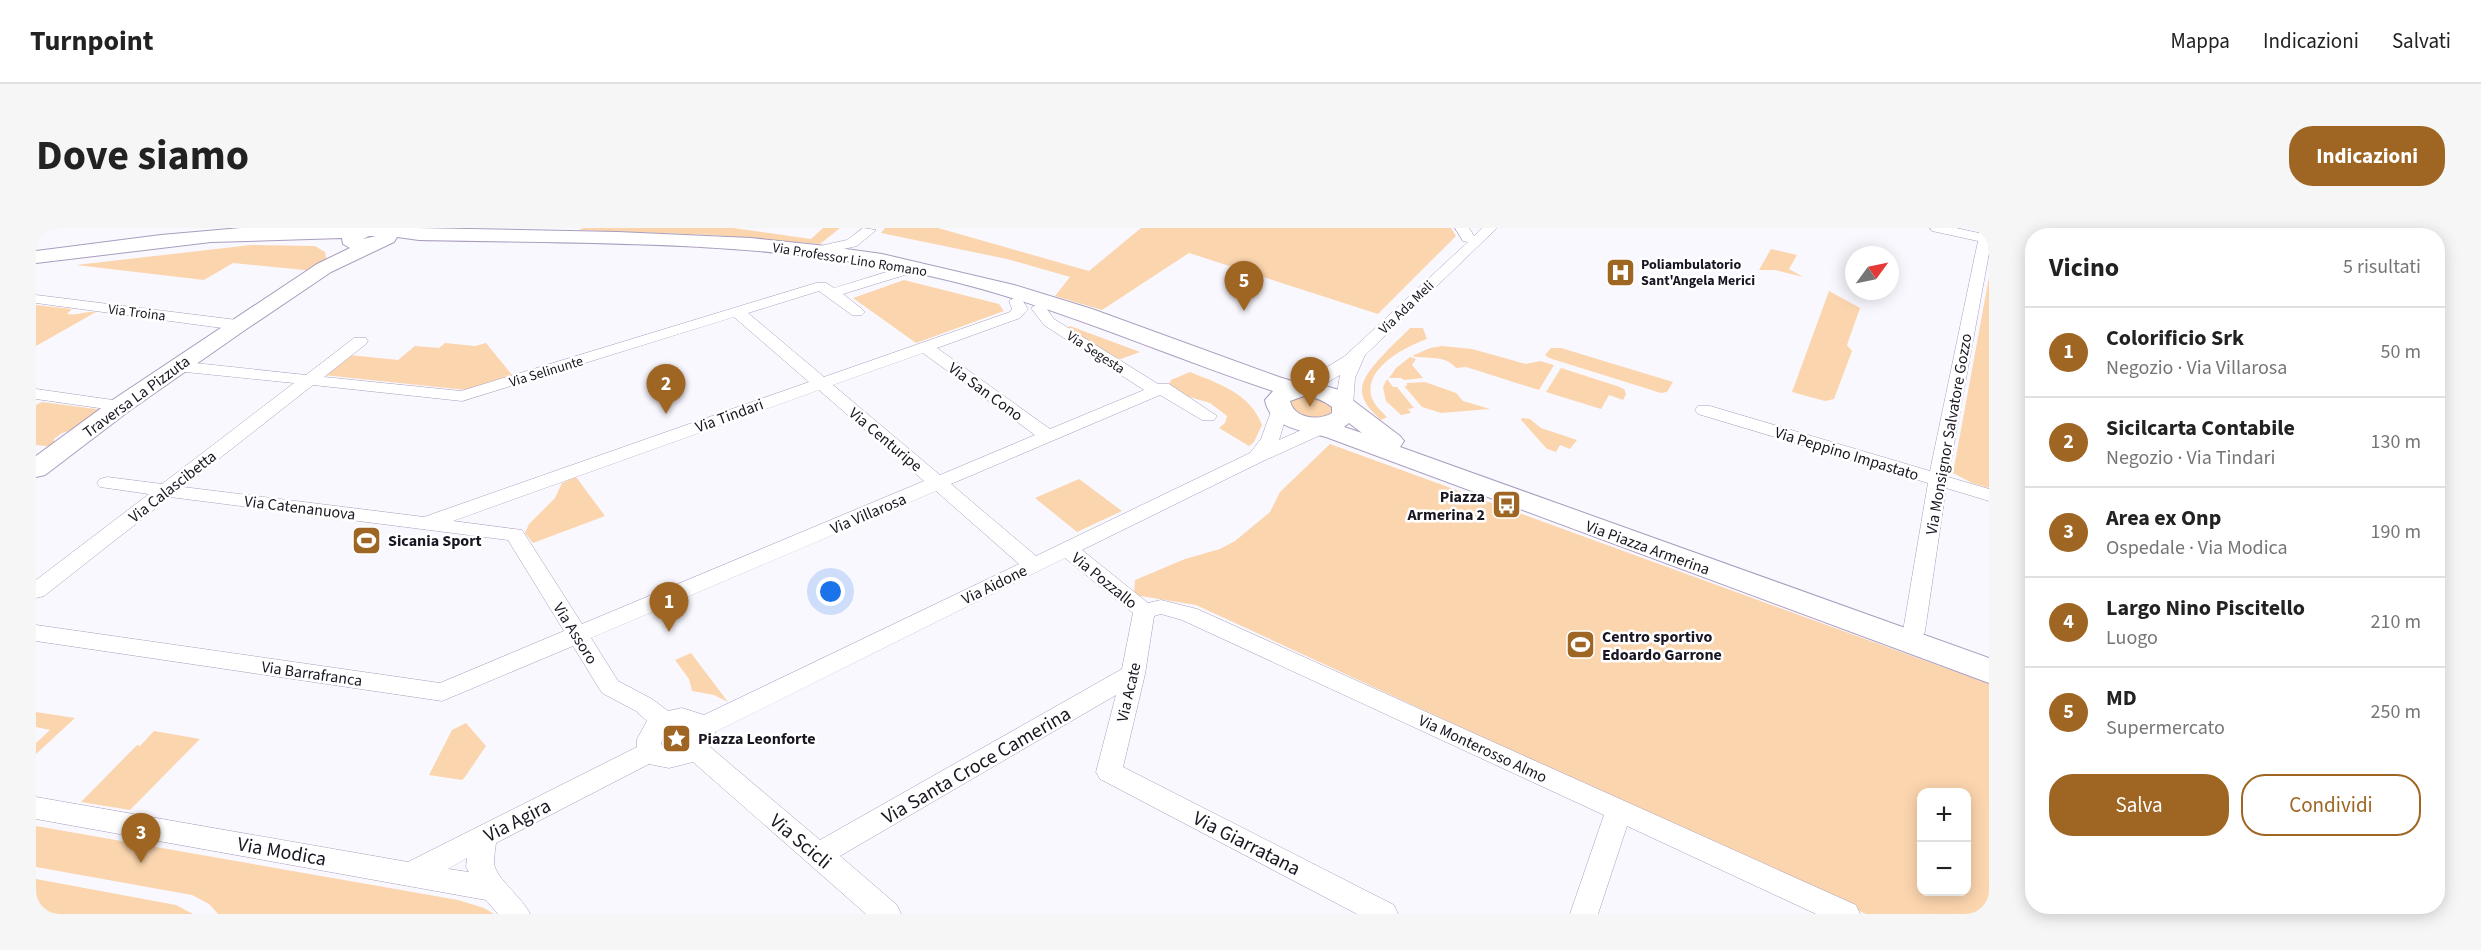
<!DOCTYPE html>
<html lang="it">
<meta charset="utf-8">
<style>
:root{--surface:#fff;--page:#f6f6f6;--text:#222;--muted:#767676;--line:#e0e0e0;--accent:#9e6622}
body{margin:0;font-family:"Source Sans 3",sans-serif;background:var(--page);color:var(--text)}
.controls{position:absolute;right:18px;bottom:18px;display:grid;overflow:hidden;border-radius:12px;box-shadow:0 3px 15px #0003}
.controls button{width:54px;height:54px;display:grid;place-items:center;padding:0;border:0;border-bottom:2px solid var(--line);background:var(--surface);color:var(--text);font:30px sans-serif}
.compass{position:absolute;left:1809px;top:18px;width:54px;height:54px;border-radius:50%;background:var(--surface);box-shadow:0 3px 15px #0003;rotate:57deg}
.you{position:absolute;left:795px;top:364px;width:21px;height:21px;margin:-15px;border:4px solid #fff;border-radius:50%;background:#1a73e8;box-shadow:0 0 0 9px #1a73e833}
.badge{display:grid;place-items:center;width:39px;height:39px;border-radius:50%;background:var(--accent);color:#fff;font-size:20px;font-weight:700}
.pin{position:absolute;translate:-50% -50px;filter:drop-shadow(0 2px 3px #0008)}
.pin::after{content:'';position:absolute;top:32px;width:21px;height:18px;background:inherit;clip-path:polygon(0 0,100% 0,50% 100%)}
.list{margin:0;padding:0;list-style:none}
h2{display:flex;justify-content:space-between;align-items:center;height:78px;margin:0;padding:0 24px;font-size:26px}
h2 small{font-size:20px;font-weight:400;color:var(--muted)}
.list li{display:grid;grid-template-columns:39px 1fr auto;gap:18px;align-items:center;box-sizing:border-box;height:90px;padding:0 24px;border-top:2px solid var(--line)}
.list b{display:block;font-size:22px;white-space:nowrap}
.list p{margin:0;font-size:20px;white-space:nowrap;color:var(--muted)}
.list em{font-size:20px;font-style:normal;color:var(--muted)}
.actions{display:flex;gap:12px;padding:18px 24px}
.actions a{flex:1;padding:14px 0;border:2px solid var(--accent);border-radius:24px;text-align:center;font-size:21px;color:var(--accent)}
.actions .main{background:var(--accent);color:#fff}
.map{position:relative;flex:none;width:1953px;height:686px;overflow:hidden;border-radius:24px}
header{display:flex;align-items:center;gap:36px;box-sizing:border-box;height:84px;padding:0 30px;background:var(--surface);border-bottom:2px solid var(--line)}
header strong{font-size:28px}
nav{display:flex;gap:33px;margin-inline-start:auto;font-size:21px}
.intro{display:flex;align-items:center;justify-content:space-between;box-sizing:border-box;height:144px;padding:0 36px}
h1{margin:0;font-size:42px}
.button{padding:15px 27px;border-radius:24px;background:var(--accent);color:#fff;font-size:21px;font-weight:700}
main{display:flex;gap:36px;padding:0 36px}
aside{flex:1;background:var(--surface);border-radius:24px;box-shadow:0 3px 15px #0003}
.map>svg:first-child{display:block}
.green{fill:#fbd5ae;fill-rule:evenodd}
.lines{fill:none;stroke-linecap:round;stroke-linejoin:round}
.street-casing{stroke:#a99dbe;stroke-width:1}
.secondary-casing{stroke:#a99dbe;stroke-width:2}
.street{fill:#fff;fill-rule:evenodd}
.secondary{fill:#fff;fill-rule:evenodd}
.labels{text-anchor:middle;stroke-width:5;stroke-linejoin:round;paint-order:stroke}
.far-street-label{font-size:14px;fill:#191521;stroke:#fff}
.far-poi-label{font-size:14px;font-weight:bold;fill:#191521;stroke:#fff;text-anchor:start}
.street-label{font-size:16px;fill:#191521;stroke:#fff}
.poi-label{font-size:16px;font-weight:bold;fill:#191521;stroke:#fff;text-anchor:start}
.near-street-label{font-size:20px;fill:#191521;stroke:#fff}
</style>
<header>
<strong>Turnpoint</strong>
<nav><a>Mappa</a><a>Indicazioni</a><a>Salvati</a></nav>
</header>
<div class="intro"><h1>Dove siamo</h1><a class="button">Indicazioni</a></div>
<main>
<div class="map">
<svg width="1953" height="686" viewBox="0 0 1953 686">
<rect width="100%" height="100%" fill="#faf8ff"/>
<path class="green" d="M547 0H697L775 11 787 0H804L784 16 678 7 543 2Z
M849 0H902L1053 43 1105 0H1415L1420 8 1342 86 1153 25 1066 82 1019 68 1034 49 971 31 845 5Z
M215 17 279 18 289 24 291 34 278 43 197 35 168 52 40 37Z
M1735 21 1761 27 1753 41 1767 49 1739 42H1723Z
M1953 49V260L1936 255 1917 245Z
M868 52 963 76 968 83 880 115 817 70Z
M1793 63 1824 80 1811 117 1816 123 1798 171 1789 173 1756 164Z
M0 77 36 81 31 86C41 88 50 83 60 84L0 118Z
M1034 98 1104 124 1082 132 1031 100Z
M1374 100H1387L1391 111C1371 118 1329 139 1335 167 1337 176 1345 183 1351 189L1345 192C1336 184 1325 173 1326 161 1326 143 1362 113 1374 100Z
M409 115 439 118 450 115 476 147 430 162 287 147 313 127 362 132 379 118 403 120Z
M1406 118 1436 121 1490 136 1504 133 1518 137 1503 162 1430 139 1420 140C1408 126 1392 132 1376 128L1394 120Z
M1515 120H1525L1637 154 1631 164 1625 165 1513 130 1509 127Z
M1374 129 1380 131 1376 137 1387 150 1368 152 1365 150H1353L1360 140Z
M1525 140 1581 158 1588 161 1590 166 1587 172 1573 167 1565 181 1510 164Z
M1154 144C1183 156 1214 165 1226 197L1218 214 1213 218 1183 200 1189 195 1191 188 1174 175 1150 168 1132 158 1135 152Z
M1351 151 1357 159H1361L1378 180 1372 181 1375 185 1365 187 1350 173 1347 159Z
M1389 154 1420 165 1427 173 1454 181 1405 185 1386 179 1368 158H1371V155Z
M1266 168H1274L1294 175 1296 184C1289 191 1272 193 1263 187 1260 185 1256 179 1253 176L1255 172Z
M6 174 67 182 44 200 26 205 18 211 19 219 0 217V177Z
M1486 190 1494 191 1505 200 1541 212 1534 221 1524 217 1520 224 1511 221 1485 192Z
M1294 216 1953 456V686H1830L1160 377 1098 367 1099 352 1149 331 1184 321 1199 313 1234 284 1244 264ZM1886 564H1930V664H1886Z
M540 249 569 288 497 315 489 305 493 296 519 270 526 255Z
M1043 251 1086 283 1041 304 999 270Z
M655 425 692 474 678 467 656 463 653 451 639 432Z
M0 484 39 490 0 526V515L14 502 0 499Z
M430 495 450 518 429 549 426 552 393 547 416 502Z
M118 503 164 511 94 582 45 574 101 517 104 518Z
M0 598 422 672 448 680 458 686H182L173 676 156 667 0 639Z
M0 651 140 677 157 686H0Z"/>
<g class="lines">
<defs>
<path id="street" d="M827 0 840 2 821 18 780 27 773 23 775 20 811 12Z
M1419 0H1433L1438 8 1446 0H1461L1329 127 1319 150 1317 177 1314 181H1302L1299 177 1304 147 1274 165H1262L1260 161 1262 157 1309 128 1432 14 1427 13Z
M1894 0H1920L1943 5 1944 0H1953V25L1912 249 1953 261V273L1910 260 1889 403 1886 409 1878 411 1870 409 1867 403 1892 255 1662 186 1659 182 1662 178H1674L1894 243 1942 13 1896 3Z
M867 39 874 43 872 46 807 66 826 81 829 84 826 87H816L783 63 712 85 788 149 974 84 976 81 973 73 980 69 985 70 992 81 984 90 901 120 1014 201 1108 162 1008 97 995 80 1003 75 1008 77 1018 91 1122 156H1133L1181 188 1178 192H1166L1124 167 915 256 1000 328 1214 225 1225 211 1237 178H1249L1252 182 1243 212 1288 192H1300L1303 196 1300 200 1225 234 1046 322 1112 375 1125 372 1161 381 1820 677 1824 686H1780L1591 598 1562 686H1534L1568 587 1146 392 1125 386 1118 388 1109 446 1087 539 1358 677 1362 686H1321L1064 551 1060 544 1080 467 804 628 861 677 865 686H830L657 534 633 540 613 536 460 615C459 622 458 629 458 635 460 651 487 670 494 686H462L450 672 0 591V569L372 634 601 519V511L611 493 600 483 566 465 537 418 406 473 0 413V397L404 455 528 403 472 312 134 269 8 368 0 370V352L113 266 64 259 61 255 64 251 71 249 126 256 258 155 140 143 132 138 134 135 140 133 270 147 318 110H330L332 113 330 116 288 149 425 163 780 55H790L798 60ZM698 89 773 154 388 289 147 259 277 157 426 173ZM887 125 999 207 904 247 797 157ZM783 162 888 253 546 396 486 302 417 293ZM900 263 983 336 668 487 646 480 632 483 616 471 582 453 555 410ZM1029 330 1097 385 1086 441 784 612 674 519 679 508V504ZM646 498 654 503V510L641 519H627L625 516C627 505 635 500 646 498ZM431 630 430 639 433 644 412 641Z
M0 67 201 92 209 97 201 102 0 75Z
M0 161 84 173 90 174 93 178 90 182 84 183 0 171Z"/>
<path id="secondary" d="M205 0H381L582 4 715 10 781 17 846 26 978 57 1056 81 1243 149 1262 155H1279L1303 162 1364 208 1368 213 1364 219 1953 430V455L1290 209C1267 203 1234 200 1229 172L1237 163C1128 127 1023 79 911 52 738 11 559 16 383 12L361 9 358 14 295 44 209 102 93 183 9 247 0 249V228L75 173 281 36 314 20 307 16 306 10 175 14 0 35V23L125 7ZM333 8H340L327 11ZM1268 168C1279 169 1287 172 1296 179V185C1283 193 1258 191 1254 173ZM1313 195 1326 205 1308 199Z"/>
</defs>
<use href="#street" class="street-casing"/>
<use href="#secondary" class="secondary-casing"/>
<use href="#street" class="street"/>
<use href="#secondary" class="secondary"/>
</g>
<defs>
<symbol id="hospital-square" viewBox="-11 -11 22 22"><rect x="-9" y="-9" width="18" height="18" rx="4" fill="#9e6622" stroke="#fff"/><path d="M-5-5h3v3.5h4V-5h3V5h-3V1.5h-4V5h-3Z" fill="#fff"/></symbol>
<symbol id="bus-square" viewBox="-11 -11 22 22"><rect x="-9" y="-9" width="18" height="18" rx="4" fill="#9e6622" stroke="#fff"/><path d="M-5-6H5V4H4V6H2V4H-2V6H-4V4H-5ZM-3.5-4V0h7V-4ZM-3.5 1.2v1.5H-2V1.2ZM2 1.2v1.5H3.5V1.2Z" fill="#fff"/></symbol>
<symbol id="stadium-square" viewBox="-11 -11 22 22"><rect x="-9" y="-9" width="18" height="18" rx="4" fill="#9e6622" stroke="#fff"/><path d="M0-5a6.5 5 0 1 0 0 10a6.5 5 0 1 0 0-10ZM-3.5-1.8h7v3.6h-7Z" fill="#fff"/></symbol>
<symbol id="sight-square" viewBox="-11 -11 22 22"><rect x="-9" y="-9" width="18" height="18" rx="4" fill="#9e6622" stroke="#fff"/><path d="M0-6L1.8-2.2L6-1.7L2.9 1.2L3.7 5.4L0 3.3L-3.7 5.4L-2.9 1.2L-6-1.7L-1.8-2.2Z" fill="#fff"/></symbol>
</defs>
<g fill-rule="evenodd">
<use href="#hospital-square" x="1568" y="28" width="33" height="33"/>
<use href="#bus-square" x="1454" y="260" width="33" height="33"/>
<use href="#stadium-square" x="314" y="296" width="33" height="33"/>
<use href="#stadium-square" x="1528" y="400" width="33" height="33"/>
<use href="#sight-square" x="624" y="494" width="33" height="33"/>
</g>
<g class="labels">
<g class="far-street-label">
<text transform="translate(814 31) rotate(9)" y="5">Via Professor Lino Romano</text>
<text transform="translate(1370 79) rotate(-44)" y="5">Via Ada Meli</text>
<text transform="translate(101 84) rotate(7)" y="5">Via Troina</text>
<text transform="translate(1060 124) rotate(33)" y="5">Via Segesta</text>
<text transform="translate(510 143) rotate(-17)" y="5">Via Selinunte</text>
</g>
<g class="far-poi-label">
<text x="1605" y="41">Poliambulatorio<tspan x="1605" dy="16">Sant'Angela Merici</tspan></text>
</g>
<g class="street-label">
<text transform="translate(950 163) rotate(36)" y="6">Via San Cono</text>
<text transform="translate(100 168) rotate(-36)" y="6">Traversa La Pizzuta</text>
<text transform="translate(693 187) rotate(-20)" y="6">Via Tindari</text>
<text transform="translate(1912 206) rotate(-80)" y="6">Via Monsignor Salvatore Gozzo</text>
<text transform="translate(850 211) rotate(40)" y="6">Via Centuripe</text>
<text transform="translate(1811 225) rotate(17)" y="6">Via Peppino Impastato</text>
<text transform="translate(136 258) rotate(-38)" y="6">Via Calascibetta</text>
<text transform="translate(264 279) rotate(7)" y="6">Via Catenanuova</text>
<text transform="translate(832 285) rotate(-23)" y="6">Via Villarosa</text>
<text transform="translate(1612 319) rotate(20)" y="6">Via Piazza Armerina</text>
<text transform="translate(1069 352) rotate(39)" y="6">Via Pozzallo</text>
<text transform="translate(958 356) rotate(-26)" y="6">Via Aidone</text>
<text transform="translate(540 405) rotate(58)" y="6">Via Assoro</text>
<text transform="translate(276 445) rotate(8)" y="6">Via Barrafranca</text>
<text transform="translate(1092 464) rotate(-77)" y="6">Via Acate</text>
<text transform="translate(1447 520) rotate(25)" y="6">Via Monterosso Almo</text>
</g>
<g class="poi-label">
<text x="1449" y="274" text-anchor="end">Piazza<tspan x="1449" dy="18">Armerina 2</tspan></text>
<text x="352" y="318">Sicania Sport</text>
<text x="1566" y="414">Centro sportivo<tspan x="1566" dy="18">Edoardo Garrone</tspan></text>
<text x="662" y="516">Piazza Leonforte</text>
</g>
<g class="near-street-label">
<text transform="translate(940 537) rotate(-30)" y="7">Via Santa Croce Camerina</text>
<text transform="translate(481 592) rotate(-27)" y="7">Via Agira</text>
<text transform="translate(765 613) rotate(40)" y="7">Via Scicli</text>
<text transform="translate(1211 615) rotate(27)" y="7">Via Giarratana</text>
<text transform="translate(246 623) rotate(10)" y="7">Via Modica</text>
</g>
</g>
</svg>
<div class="controls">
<button>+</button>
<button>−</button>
</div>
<svg class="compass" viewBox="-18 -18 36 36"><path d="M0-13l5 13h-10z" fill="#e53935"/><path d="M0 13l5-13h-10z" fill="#767676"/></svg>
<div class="you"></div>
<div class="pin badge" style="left:633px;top:404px">1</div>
<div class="pin badge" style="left:630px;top:186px">2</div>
<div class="pin badge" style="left:105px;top:635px">3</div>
<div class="pin badge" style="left:1274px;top:179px">4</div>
<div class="pin badge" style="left:1208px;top:83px">5</div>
</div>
<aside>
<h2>Vicino<small>5 risultati</small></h2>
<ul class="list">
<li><span class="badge">1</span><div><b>Colorificio Srk</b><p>Negozio · Via Villarosa</p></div><em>50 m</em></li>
<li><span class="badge">2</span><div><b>Sicilcarta Contabile</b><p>Negozio · Via Tindari</p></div><em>130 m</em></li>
<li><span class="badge">3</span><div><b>Area ex Onp</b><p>Ospedale · Via Modica</p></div><em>190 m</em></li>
<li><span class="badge">4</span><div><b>Largo Nino Piscitello</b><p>Luogo</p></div><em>210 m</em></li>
<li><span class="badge">5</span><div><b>MD</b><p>Supermercato</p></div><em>250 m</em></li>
</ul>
<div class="actions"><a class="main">Salva</a><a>Condividi</a></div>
</aside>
</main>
